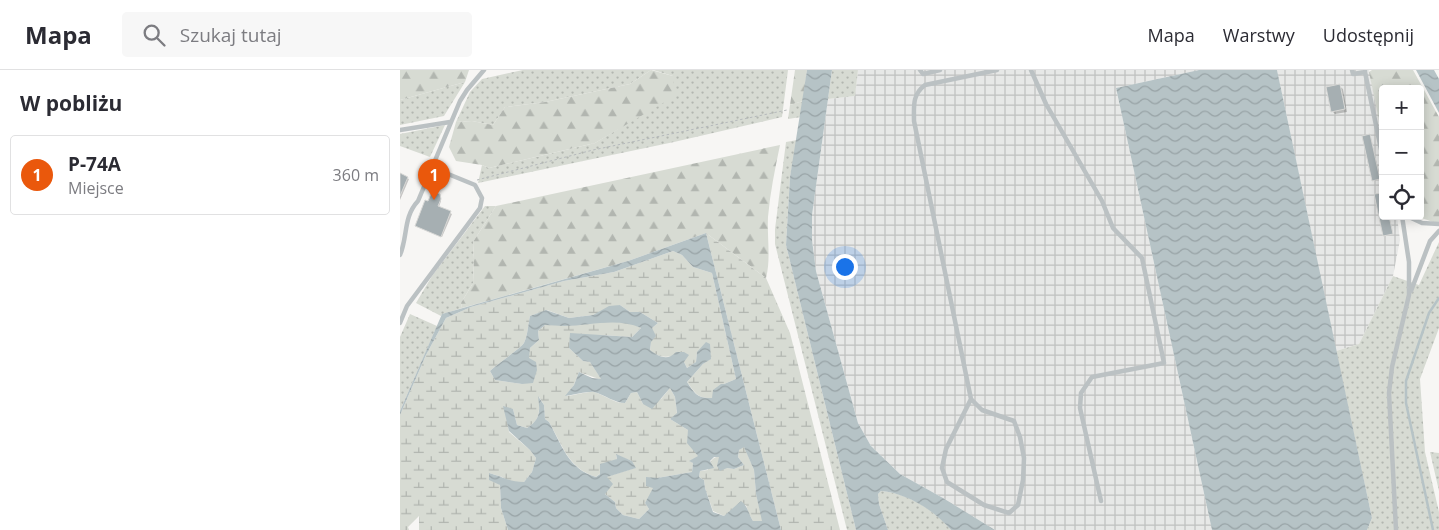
<!DOCTYPE html>
<html lang="pl">
<meta charset="utf-8">
<style>
:root{--surface:#fff;--page:#f7f7f7;--text:#2b2b33;--muted:#7c7c81;--line:#e1e1e2;--accent:#ea580c}
body{margin:0;font-family:"Open Sans",sans-serif;background:var(--page);color:var(--text)}
.controls{position:absolute;right:15px;top:15px;display:grid;overflow:hidden;border-radius:5px;box-shadow:0 2px 12px #0003}
.controls button{width:45px;height:45px;display:grid;place-items:center;padding:0;border:0;border-bottom:1px solid var(--line);background:var(--surface);color:var(--text);font:25px sans-serif}
.you{position:absolute;left:444px;top:196px;width:18px;height:18px;margin:-12px;border:4px solid #fff;border-radius:50%;background:#1a73e8;box-shadow:0 0 0 8px #1a73e833}
.badge{display:grid;place-items:center;width:32px;height:32px;border-radius:50%;background:var(--accent);color:#fff;font-size:16px;font-weight:700}
.pin{position:absolute;translate:-50% -41px;filter:drop-shadow(0 1px 2px #0008)}
.pin::after{content:'';position:absolute;top:26px;width:18px;height:15px;background:inherit;clip-path:polygon(0 0,100% 0,50% 100%)}
.list{margin:0;padding:0;list-style:none}
h2{display:flex;justify-content:space-between;align-items:center;height:65px;margin:0;padding:0 20px;font-size:21px}
h2 small{font-size:16px;font-weight:400;color:var(--muted)}
.list li{display:grid;grid-template-columns:32px 1fr auto;gap:15px;align-items:center;box-sizing:border-box;height:80px;margin:0 10px 10px;padding:0 10px;border:1px solid var(--line);border-radius:5px}
.list b{display:block;font-size:19px;white-space:nowrap}
.list p{margin:0;font-size:16px;white-space:nowrap;color:var(--muted)}
.list em{font-size:16px;font-style:normal;color:var(--muted)}
.icon{flex:none;width:28px;height:28px;fill:none;stroke:currentColor;stroke-width:2;stroke-linecap:round;stroke-linejoin:round}
.map{position:relative;flex:none;width:1039px;height:460px;overflow:hidden}
header{display:flex;align-items:center;gap:30px;box-sizing:border-box;height:70px;padding:0 25px;background:var(--surface);border-bottom:1px solid var(--line)}
header strong{font-size:24px}
nav{display:flex;gap:28px;margin-inline-start:auto;font-size:18px}
.search{width:350px;height:45px;background:var(--page);display:flex;align-items:center;gap:12px;box-sizing:border-box;padding:0 18px;border-radius:5px;color:var(--muted);font-size:19px}
main{display:flex}
aside{flex:1;background:var(--surface)}
.map>svg:first-child{display:block}
.industrial{fill:url(#industrial-grid)}
.grass{fill:url(#grass-dots)}
.forest{fill:url(#forest-firs)}
.wetland{fill:url(#wetland-marsh)}
.water{fill:url(#water-waves);fill-rule:evenodd}
.shadow{fill:#0003}
.lines{fill:none;stroke-linecap:round;stroke-linejoin:round}
.stream{stroke:#b6c3c6;stroke-width:2.5}
.building{fill:#a6afb2;stroke:#d8d8d6}
.path{stroke:#b6babc;stroke-width:1;stroke-dasharray:2.5 2.5;stroke-linecap:butt}
.service{stroke:#bbc1c3;stroke-width:4.5}
</style>
<header>
<strong>Mapa</strong>
<div class="search"><svg class="icon" aria-label="search" viewBox="0 0 24 24"><circle cx="10" cy="10" r="6"/><path d="M15 15l6 6"/></svg>Szukaj tutaj</div>
<nav><a>Mapa</a><a>Warstwy</a><a>Udostępnij</a></nav>
</header>
<main>
<aside>
<h2>W pobliżu<small></small></h2>
<ul class="list">
<li><span class="badge">1</span><div><b>P-74A</b><p>Miejsce</p></div><em>360 m</em></li>
</ul>
</aside>
<div class="map">
<svg width="1039" height="460" viewBox="0 0 1039 460">
<defs>
<pattern id="industrial-grid" width="8" height="8" patternUnits="userSpaceOnUse" patternTransform="scale(1.25)"><rect width="8" height="8" fill="#e7e8e7"/><path d="M0 4h8M4 0v8" fill="none" stroke="#bfc1c0"/></pattern>
<pattern id="grass-dots" width="8" height="8" patternUnits="userSpaceOnUse" patternTransform="scale(1.25)"><rect width="8" height="8" fill="#d7dbd3"/><path d="M2 2h.1M6 6h.1" fill="none" stroke="#b2b6b0" stroke-width="1.8" stroke-linecap="round"/></pattern>
<pattern id="forest-firs" width="22" height="20" patternUnits="userSpaceOnUse" patternTransform="scale(1.25)"><rect width="22" height="20" fill="#d7dbd3"/><path d="M5 1l3.5 6h-7zM16 11l3.5 6h-7z" fill="#b2b6b0"/></pattern>
<pattern id="wetland-marsh" width="20" height="14" patternUnits="userSpaceOnUse" patternTransform="scale(1.25)"><rect width="20" height="14" fill="#d7dbd3"/><path d="M1 5h8M5 5V1M11 12h8M15 12V8" fill="none" stroke="#b2b6b0"/></pattern>
<pattern id="water-waves" width="16" height="10" patternUnits="userSpaceOnUse" patternTransform="scale(1.25)"><rect width="16" height="10" fill="#b6c3c6"/><path d="M0 5q4-4 8 0t8 0" fill="none" stroke="#98a3a6"/></pattern>
</defs>
<rect width="100%" height="100%" fill="#f7f6f4"/>
<path class="industrial" d="M458 0H799L716 18 812 460H595L543 428 500 404 471 376 458 353 452 331 416 201 412 170V145L428 29 455 26Z
M877 0H969L983 70V146H997L1000 170 993 206 959 274 936 281Z"/>
<path class="grass" d="M123 0H251L230 14 145 32 105 37 93 55 72 51 56 52 70 22 82 9Z
M253 0H388L382 47 274 72 78 113 82 95 89 98 195 73 218 59 273 6Z
M432 0H458L455 26 428 29Z
M65 12 44 46 0 55V30Z
M403 31 401 47 388 49 390 35Z
M45 55 30 87 0 76V64Z
M397 70 390 107 386 175 456 460H447L375 174V159L386 72Z
M85 136H96L73 172 74 189 73 213 61 233 62 238 43 244 41 246 16 233 32 206Z
M1039 172V258L1020 309 1025 382 1039 442V460H967L972 448 936 281 959 274 993 206 1019 215Z
M10 244 37 256 0 341V267Z
M1030 382 1039 383V421Z
M481 421C507 423 535 440 551 460H488L479 434 478 424Z"/>
<path class="forest" d="M0 0H69L65 12 0 30Z
M251 0 273 6 275 26 195 73 89 98 82 95 56 91 49 77 56 52 72 51 93 55 105 37 145 32 230 14Z
M395 0H407L403 31 390 35Z
M972 0H1013L1039 47V152H1033L1016 146H1020V19H983V70L969 2Z
M380 75C375 99 370 123 368 147 367 168 371 189 366 208L306 163 228 191 62 238 61 233 73 213 74 189 73 172 96 136Z"/>
<path class="wetland" d="M306 163 366 208 390 263 440 460H381Z
M273 181 282 185 293 197 312 203 336 309 324 314 312 328C298 329 295 323 287 312L303 294 310 289 297 282 296 292 287 298 284 292 272 286C263 288 258 286 250 281L252 258 258 253 240 242H230L220 235 193 245 169 248 147 240 130 246C128 254 128 265 124 273 121 278 96 295 90 301L95 310 122 314 130 278 139 270 138 261 145 255C172 256 200 249 227 253 232 253 237 256 241 258L232 267 202 265 169 278 183 291 190 292 202 310 179 302 174 315 166 326C173 326 189 321 194 322 205 325 215 334 225 333L231 323 237 322 243 334 261 329 270 318 275 327 277 344 270 349 288 360 299 386 290 391 293 393 292 402 257 408 251 424 245 433 249 439 239 449 223 445 216 438 215 432 205 424 206 407 235 398 232 391 216 385 217 389 196 407C168 398 163 376 149 352L145 349 144 335 139 327C139 342 141 349 127 358L117 355 113 339 108 355 109 362 130 380 136 388 132 402 124 412H111L102 407 89 403 100 415 101 438 108 460H19V446L8 457 9 460H0V345L26 285 46 248 71 237 164 211 214 202Z
M344 376 354 400 356 424 363 451H353L349 444 346 435 324 446 313 441 305 418 304 410 299 407 300 401 308 400C309 393 311 388 319 386L327 398 334 399 344 395 338 387 339 380Z"/>
<path class="water" d="M407 0H432L412 145V170L416 201 458 353 471 376 500 404 543 428 595 460H551C535 441 507 423 481 421L478 424 479 434 488 460H456L386 175 390 107Z
M799 0H877L972 448 967 460H812L716 18Z
M1016 0H1034L1039 9V43Z
M306 163 381 460H108L101 438 100 415 89 410V403C104 407 109 412 124 412L132 402 136 388 130 380 109 361 103 336 113 339 117 355 127 358C141 349 140 341 138 326L144 335 145 349 149 352C162 375 168 399 196 407L200 404V394L217 389 216 384 232 391 236 398 207 407 213 414 205 424 215 432 216 438 223 445 239 449 249 439 245 433 253 418 246 416V407L257 408 292 402 293 393 289 391 298 386 287 373 288 360 270 349 277 343 275 327 270 318 252 339 243 334 237 322 231 323 225 333C215 333 205 325 194 322 190 321 172 325 165 326L174 315 179 302 192 308 201 309 190 292 183 291 169 278 170 263 232 267 241 258C216 247 190 256 164 256 158 256 151 255 145 255L138 261 139 270 130 278 129 288 136 292 137 300 133 313 122 314 95 310 90 301C96 295 121 278 124 273 128 265 128 254 130 246L146 240 169 248 193 245 209 236 220 235 230 242H240L258 253 252 258 256 266 251 272 250 280C259 287 268 291 276 282H284L289 285 284 292 287 298 296 292 297 282 306 272 310 274 311 289 303 294 287 312C294 323 298 329 312 328L313 320 321 314H324L336 309 312 203 293 197 282 185 273 181 214 202 164 211 71 237 46 248 26 285 0 345V341L42 244 228 191ZM344 377 354 400 356 424 362 451H353C348 443 348 436 341 431L324 446 313 442 305 418 304 410 299 407 300 401 314 398 310 391 314 387H319L317 396 320 401 327 398 334 399 344 395 338 387 339 380Z"/>
<path class="shadow" d="M939 16 943 19 947 42 935 44 932 41Z
M970 66 981 110 974 111 973 110Z
M0 105 9 109 0 130Z
M41 127V131L39 137 52 144 42 167 17 156Z"/>
<g class="lines">
<path class="stream" d="M1033 460 1006 333V311L1029 243 1039 228"/>
</g>
<path class="building" d="M940 14 945 39 931 42 926 17Z
M970 64 980 109 972 111 962 66Z
M0 103 8 107 0 126Z
M37 123 40 124 41 129 38 136 51 141 41 167 15 156 25 130 28 131 31 124Z
M983 123V146H989L993 164 983 166 974 124Z"/>
<g class="lines">
<path class="path" d="M77 110 193 80 387 40"/>
<path class="service" d="M520 0 523 4 540 0
M631 0 646 34 702 131 713 158 742 188 764 293 692 307 681 323 680 338 701 431
M952 0 953 4 965 2V0
M965 2 983 89
M0 60 50 52
M1007 146 1022 153 1039 154
M0 185C8 166 3 147 18 131L60 31 67 20 84 0
M1011 221 1030 171 1039 161
M0 253 7 236 80 138 82 128 75 115 31 97
M571 329 546 379 542 398 547 412 584 435 609 443 618 435 623 410 624 388 620 367 614 351 582 340 571 329 514 51C514 36 512 25 525 15L597 0
M996 460 989 323 992 297 1009 225V192L1002 146"/>
</g>
</svg>
<div class="controls">
<button>+</button>
<button>−</button>
<button><svg class="icon" aria-label="locate" viewBox="0 0 24 24"><circle cx="12" cy="12" r="6"/><path d="M12 2v4M12 18v4M2 12h4M18 12h4"/></svg></button>
</div>
<div class="you"></div>
<div class="pin badge" style="left:34px;top:130px">1</div>
</div>
</main>
